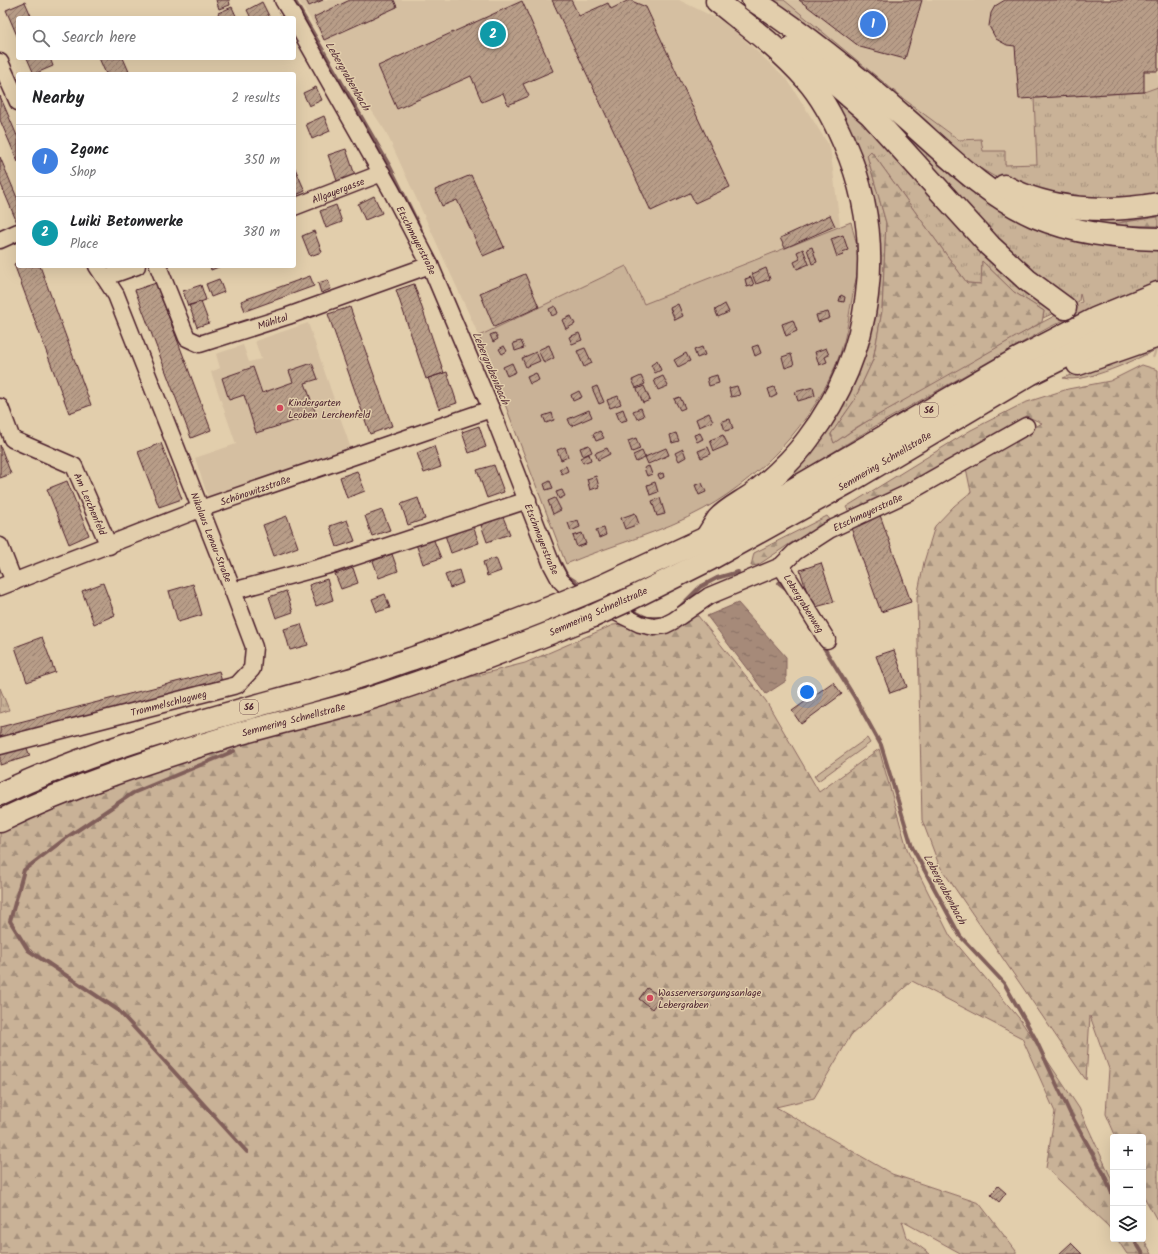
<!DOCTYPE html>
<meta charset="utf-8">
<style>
:root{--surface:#fff;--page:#f2f2f2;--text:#202124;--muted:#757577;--line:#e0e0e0;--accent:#d1495b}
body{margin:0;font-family:Kalam,sans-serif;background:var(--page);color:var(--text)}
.controls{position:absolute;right:12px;bottom:12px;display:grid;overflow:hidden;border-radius:4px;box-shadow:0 4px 16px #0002}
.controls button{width:36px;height:36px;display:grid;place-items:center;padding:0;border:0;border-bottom:1px solid var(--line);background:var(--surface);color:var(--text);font:20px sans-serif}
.you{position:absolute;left:807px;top:692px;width:14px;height:14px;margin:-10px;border:3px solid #fff;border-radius:50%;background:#1a73e8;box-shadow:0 0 0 6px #1a73e833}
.badge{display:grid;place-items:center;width:26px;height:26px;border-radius:50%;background:var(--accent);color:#fff;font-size:13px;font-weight:700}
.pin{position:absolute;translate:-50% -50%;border:2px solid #fff;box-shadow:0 1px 4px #0006}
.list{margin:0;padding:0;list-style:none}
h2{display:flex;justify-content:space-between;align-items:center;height:52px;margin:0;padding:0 16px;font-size:17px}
h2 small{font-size:13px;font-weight:400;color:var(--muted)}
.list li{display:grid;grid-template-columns:26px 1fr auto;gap:12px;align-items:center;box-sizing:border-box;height:72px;padding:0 16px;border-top:1px solid var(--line)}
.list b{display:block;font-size:15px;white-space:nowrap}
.list p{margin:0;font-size:13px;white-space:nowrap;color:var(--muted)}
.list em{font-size:13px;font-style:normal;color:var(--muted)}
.icon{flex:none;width:22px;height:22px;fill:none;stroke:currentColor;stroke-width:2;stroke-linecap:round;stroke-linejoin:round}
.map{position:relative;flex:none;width:1158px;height:1254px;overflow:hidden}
.search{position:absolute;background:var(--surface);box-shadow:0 4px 16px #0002;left:16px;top:16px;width:280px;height:44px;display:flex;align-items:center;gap:10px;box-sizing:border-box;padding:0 14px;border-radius:4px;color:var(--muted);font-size:15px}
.panel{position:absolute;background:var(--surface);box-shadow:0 4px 16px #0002;left:16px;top:72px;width:280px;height:196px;border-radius:4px}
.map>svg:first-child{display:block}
.built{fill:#d5bfa1}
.grass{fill:url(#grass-tufts);stroke:#8a6861}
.forest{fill:url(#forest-firs);stroke:#8a6861}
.garden{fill:#c9b297;stroke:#8a6861}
.water{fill:url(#water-ripples);stroke:#815f5a}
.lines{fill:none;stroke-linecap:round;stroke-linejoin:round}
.stream{stroke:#815f5a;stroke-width:4}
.building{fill:url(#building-hatch);stroke:#4a1f2b}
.highway-tunnel{stroke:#c4ab92;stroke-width:22;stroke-dasharray:22 11;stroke-linecap:butt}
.minor-casing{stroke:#4a1f2b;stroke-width:19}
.highway-casing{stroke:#4a1f2b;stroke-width:25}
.minor{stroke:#e2ceac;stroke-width:16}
.highway{stroke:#e2ceac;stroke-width:22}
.highway-bridge-casing{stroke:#4a1f2b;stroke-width:25;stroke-linecap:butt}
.highway-bridge{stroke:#e2ceac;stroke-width:22}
.poi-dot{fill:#d1495b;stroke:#e2ceac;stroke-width:1.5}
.labels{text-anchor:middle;stroke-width:3;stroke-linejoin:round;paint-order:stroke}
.shield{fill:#e2ceac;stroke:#785452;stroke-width:1}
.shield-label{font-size:9px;font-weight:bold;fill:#4a1f2b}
.street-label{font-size:10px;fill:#4a1f2b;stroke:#e2ceac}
.poi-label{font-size:10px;fill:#4a1f2b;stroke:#e2ceac;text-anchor:start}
.water-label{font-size:11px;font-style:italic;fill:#5c343b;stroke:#e2ceac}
</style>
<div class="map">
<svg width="1158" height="1254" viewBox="0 0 1158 1254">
<defs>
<pattern id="grass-tufts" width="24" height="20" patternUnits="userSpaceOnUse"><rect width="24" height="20" fill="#c9b297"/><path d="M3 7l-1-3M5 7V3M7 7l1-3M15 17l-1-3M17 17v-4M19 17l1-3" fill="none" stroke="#a5907b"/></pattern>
<pattern id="forest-firs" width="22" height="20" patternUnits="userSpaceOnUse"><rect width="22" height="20" fill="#c9b297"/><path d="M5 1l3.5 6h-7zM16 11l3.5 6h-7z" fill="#a5907b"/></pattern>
<pattern id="water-ripples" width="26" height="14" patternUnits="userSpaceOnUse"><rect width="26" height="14" fill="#a68a79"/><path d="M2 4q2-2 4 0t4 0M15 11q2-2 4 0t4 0" fill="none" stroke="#897063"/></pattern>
<pattern id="building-hatch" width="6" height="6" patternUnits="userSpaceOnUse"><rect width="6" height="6" fill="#b89d88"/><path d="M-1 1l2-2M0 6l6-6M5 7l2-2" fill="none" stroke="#987f6f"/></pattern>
</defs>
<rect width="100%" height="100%" fill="#e2ceac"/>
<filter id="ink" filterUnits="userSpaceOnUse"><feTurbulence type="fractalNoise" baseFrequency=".025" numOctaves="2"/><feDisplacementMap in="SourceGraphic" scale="8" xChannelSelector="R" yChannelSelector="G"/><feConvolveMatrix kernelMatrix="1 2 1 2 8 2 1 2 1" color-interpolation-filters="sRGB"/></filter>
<g filter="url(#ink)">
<path class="built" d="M298 0H679L726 23 787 79 830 147 840 225 644 304 626 266 479 336 386 132Z
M784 0H1158V87L1144 92 1037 164 1005 165 983 151 981 139 959 140 905 100Z
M308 323 351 449 208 497 195 458 236 444 211 372 220 368 216 354 243 345 249 362 261 359 255 341Z"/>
<path class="grass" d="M768 0H784L905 100 959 140 981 139 983 151H1005V165L1037 164 1034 98 1144 92 1158 87V199L1087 202 997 178 969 162Z
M823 80 1056 312 1043 318 1044 311 1014 292 982 261V284L967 283 871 151 867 155 886 223 882 311 873 360 854 401 831 434 834 443C877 413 923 388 968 363 1006 342 1043 321 1082 302L1080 293 1079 301 1072 305 1029 275 889 121 891 119 974 188 1158 245V280L1072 316 1048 328 877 425 785 482 783 478 874 292Z
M1044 208 1158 211V217L1122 222 1116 226H1158V231L1111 230Z
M1158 343V349C1136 359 1087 384 1063 378L1131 351Z
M0 688 9 710 0 713Z"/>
<path class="forest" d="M871 151 967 283 981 284 982 261 1014 292 1044 311 1042 322 857 427 834 443 831 434 854 401 873 360 882 311 886 223 867 155Z
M1158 217V226L1105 225Z
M1142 365 1158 370V1222L1143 1195V1137H1116L1106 1114 1109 1069 1090 1016 1086 1080 939 865 922 820 917 597 924 562 935 526 954 506 971 492 966 468 1042 423 1026 416 893 493 849 512 846 507 971 430 1024 403 1068 389 1110 381Z
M827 516 831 521 791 543 758 565 751 566 754 553Z
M698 616 766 701 819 792 879 749 908 852 950 936 1019 1018 1079 1108 1113 1182V1233L1108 1226 1046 1168 1055 1112 1022 1038 912 981 851 1035 814 1098 776 1107 892 1174 979 1203 1016 1251V1254H962L902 1221 907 1237 930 1254H0V830L123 776 447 683 525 663 613 625Z
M1143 1238 1152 1254H1127L1117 1239Z"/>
<path class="garden" d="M851 222C853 232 857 243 858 254 860 266 854 287 852 299 849 313 848 327 844 341 825 410 766 474 704 509 661 533 611 545 566 564L479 336 626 266 644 304Z
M867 738 870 743 818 781 814 776Z"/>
<path class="water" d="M738 603 786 657V681L766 694 707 616Z"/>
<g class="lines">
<path class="stream" d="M294 0 389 165 421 230
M556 555 567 576 582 586
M779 583 788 590
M627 608 647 618H660
M677 610 700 587 717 578 738 572
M821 643 855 698 881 745 912 847 960 936 1004 983 1035 1038 1070 1113 1104 1174 1113 1196
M234 751 133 793 66 838 24 870 10 921 28 950 118 1010 247 1152
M1134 1239 1143 1254"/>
</g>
<path class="building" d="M216 0H229L230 5 219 9Z
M306 0H323L309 6Z
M350 0H394L397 7 324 40 314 17Z
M552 0H571L579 16 608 3 611 9 629 0 646 7 730 187 695 203 690 193 651 211Z
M799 0H922L905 59 860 47Z
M1005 0H1158V71H1144V92L1019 99 1015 46 1007 45 996 39 989 26 991 13 995 6Z
M522 1 553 71 523 84 529 96 508 105 503 93 482 102 471 76 397 109 378 66Z
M25 2 32 18H18V38L6 10Z
M262 2 270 18H251L247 10Z
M232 7 237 18H220L218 13Z
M27 58H50L53 66 34 74Z
M99 58H123L130 74H106Z
M316 87 322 100 309 106 303 93Z
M0 96 18 138V162L0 120Z
M324 116 330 131 312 139 306 124Z
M346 149 355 175 337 181 328 155Z
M0 157 18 200V225L0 182Z
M294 166 305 191 294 196Z
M471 175 504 247 483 256 457 200 442 206 435 190Z
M374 196 382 213 365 220 358 204Z
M336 205 342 222 326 228 320 211Z
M830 215 835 226 785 248 780 238Z
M314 231 322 252 310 256 302 236Z
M843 235 848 250 842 252 843 255 837 257 831 239Z
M812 247 817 262 812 264 807 249Z
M803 249 809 264 797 269 794 262 800 259 797 252Z
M18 262V266H40L91 405 69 413 14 264Z
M210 266H221L211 270Z
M766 268 770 279 756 284 752 274Z
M525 274 539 307 494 327 480 293Z
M310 276 314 286 245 311 241 301Z
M751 277 754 285 747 287 745 279Z
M219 279 224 292 211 297 206 284Z
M328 280 331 289 321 293 318 283Z
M156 283 211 430 191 438 135 290Z
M414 284 444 373 426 379 396 290Z
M201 285 206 300 188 306 183 291Z
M841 295 845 297 844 302 839 301Z
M201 302 209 323 197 327 189 305Z
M678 304 683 316 675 320 670 308Z
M725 304 729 312 718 317 715 310Z
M555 306 558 313 552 316 549 309Z
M350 307 392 426 370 434 328 314Z
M828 312 830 318 818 322 816 315Z
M571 316 575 324 566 329 562 320Z
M793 320 797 331 786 336 782 324Z
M495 333 498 339 493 342 490 335Z
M579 333 582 340 572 344 569 337Z
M521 341 524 348 515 351 513 343Z
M549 345 554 358 544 363 538 350Z
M758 345 761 353 755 356 752 347Z
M504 346 507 351 502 354 499 349Z
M702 347 705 355 697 358 694 350Z
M585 348 592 363 584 367 577 351Z
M826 348 829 355 825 357 827 362 819 365 815 352Z
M536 352 540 361 526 367 522 358Z
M686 353 690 361 678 367 674 360Z
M791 354 794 365 785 368 782 357Z
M657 361 661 370 655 373 651 365Z
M312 363 318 379 305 383 316 414 256 433 244 395 229 400 222 378 253 367 262 393 293 382 289 371Z
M512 363 516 372 507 376 503 367Z
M447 372 457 403 439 409 428 378Z
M536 373 539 380 530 384 527 377Z
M717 375 719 383 709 386 707 378Z
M641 376 645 384 636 388 632 380Z
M663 376 668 386 658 390 654 380Z
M597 386 604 402 599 404 592 388Z
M644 386 650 400 643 403 637 389Z
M737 386 740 395 731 397 729 388Z
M774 387 777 395 771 398 768 389Z
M813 387 815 396 798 401 795 392Z
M579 391 582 397 573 401 571 395Z
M618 396 621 404 610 408 607 400Z
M680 397 685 408 680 410 674 399Z
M641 408 644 416 637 419 633 411Z
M623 409 627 420 620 422 616 412Z
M589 410 592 417 571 426 568 419Z
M552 413 554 420 546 423 543 416Z
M709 413 713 421 699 427 696 419Z
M730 419 733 429 725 431 722 421Z
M479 426 486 447 469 453 462 432Z
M600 431 604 438 596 441 593 434Z
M676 433 679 441 672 443 670 435Z
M700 433 703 439 697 442 694 435Z
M723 435 728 445 714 451 710 440Z
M636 438 640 449 632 452 628 441Z
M161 443 182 499 159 507 138 452Z
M0 445 11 474 0 478Z
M589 445 592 452 583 456 580 448Z
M434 446 441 467 424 473 417 453Z
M565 447 568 457 561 460 557 450Z
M708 447 711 454 701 458 698 451Z
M607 448 610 454 598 460 595 453Z
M666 448 669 455 648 464 645 457Z
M683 449 686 457 679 461 675 453Z
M642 451 645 458 636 462 633 455Z
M589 454 591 460 583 463 580 458Z
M494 465 504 492 487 498 477 470Z
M566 466 568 471 562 474 559 469Z
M649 466 652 474 647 476 644 468Z
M357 471 365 491 347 498 340 477Z
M663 473 664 477 660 479 658 475Z
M596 476 599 487 590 490 587 479Z
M67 481 89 535 69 544 47 489Z
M550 481 553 488 546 490 544 484Z
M655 482 658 492 650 495 647 485Z
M702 483 706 492 699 495 695 485Z
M562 490 565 496 559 499 556 492Z
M418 498 425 519 408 525 401 504Z
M555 498 561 510 553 514 548 501Z
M660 498 665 514 657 516 652 501Z
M382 510 390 530 372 536 365 516Z
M635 513 639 524 625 529 621 518Z
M880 515 911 602 881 612 850 525Z
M287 516 298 547 274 556 263 525Z
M503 517 510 534 487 542 481 525Z
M347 520 355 541 337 547 330 526Z
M578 520 580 527 571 531 568 523Z
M473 526 479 543 451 553 445 535Z
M604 528 606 535 599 538 596 530Z
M582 533 586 544 577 547 573 536Z
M433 538 441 558 423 564 416 544Z
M392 554 398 571 379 578 373 561Z
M496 558 501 571 487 576 483 562Z
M821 563 834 602 812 608 800 570Z
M353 568 358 583 341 589 335 574Z
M459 570 463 583 450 588 445 575Z
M327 579 333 600 316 606 309 585Z
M103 583 115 615 94 624 82 591Z
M193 584 202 615 178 622 169 591Z
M286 591 293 612 276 618 269 597Z
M385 594 390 608 377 612 372 599Z
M301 624 308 645 290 650 284 629Z
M42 637 55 672 27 682 15 647Z
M894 650 907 687 890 693 876 656Z
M219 671 222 682 0 739V727Z
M833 682 842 694 801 724 792 711Z
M26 746 30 756 0 765V753Z
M647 988 661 997 652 1009 639 999Z
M998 1186 1006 1193 999 1202 991 1195Z
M1071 1243 1082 1254H1059Z"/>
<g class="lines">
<path class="highway-tunnel" d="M1065 308 1111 330 1158 348"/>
<defs>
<g id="minor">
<path d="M283 0 294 18"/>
<path id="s1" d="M294 19 391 190 430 265 491 409 552 565 560 580 570 590 640 624 654 627 665 625 673 621 709 596 781 566 795 552 829 530 906 494 1026 426"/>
<path d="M0 62 18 102"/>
<path id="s2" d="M294 207 382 173"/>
<path d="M0 240 18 232"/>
<path id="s3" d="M97 266 116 295 233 591 336 563 528 500"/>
<path id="s4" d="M158 266 187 338 200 344 288 316 430 265"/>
<path d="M106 277 137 266"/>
<path id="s5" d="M0 407 12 439 74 466 109 546"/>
<path d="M0 546 14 582"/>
<path id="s6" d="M781 566 827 640"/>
<path id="s7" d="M0 587 200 509 491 409"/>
<path id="s8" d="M0 746 237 685 252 669 254 647 233 591"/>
</g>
<g id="highway">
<path d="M753 0C807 35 857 76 906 119 947 155 983 193 1034 216 1074 233 1115 238 1158 239"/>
<path d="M793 47 871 115 990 246 1027 280 1065 308"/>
<path d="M1004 186C1050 211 1108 213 1158 204"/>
<path d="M1078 364 1158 336"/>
<path d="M706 538C710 532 714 525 718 519 727 509 742 502 753 494 773 478 793 460 808 439 873 353 888 242 844 143 834 120 822 97 806 79 780 49 748 26 717 1"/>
<path d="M600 587 706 538 760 509 1016 360 1095 319 1158 293"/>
<path id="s9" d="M626 601 710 559 847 483 1030 374 1104 337 1158 315"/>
<path d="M0 794C112 741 227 715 345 681 367 675 389 666 411 659 463 641 514 623 564 602"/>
<path id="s10" d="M0 821C74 785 152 760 231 736 275 723 320 713 365 700 442 676 517 646 593 616"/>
</g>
</defs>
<use href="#minor" class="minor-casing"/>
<use href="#highway" class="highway-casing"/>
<use href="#minor" class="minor"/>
<use href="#highway" class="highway"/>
<defs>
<path id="highway-bridge" d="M564 602 600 587
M593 616 626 601"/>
</defs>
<use href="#highway-bridge" class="highway-bridge-casing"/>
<use href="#highway-bridge" class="highway-bridge"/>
</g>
</g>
<g class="poi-dot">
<circle cx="280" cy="408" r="4"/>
<circle cx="650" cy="998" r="4"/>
</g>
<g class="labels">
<g class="shield">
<rect x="920" y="403" width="18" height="14" rx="3"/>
<rect x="240" y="700" width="18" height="14" rx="3"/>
</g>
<g class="shield-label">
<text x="929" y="413">S6</text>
<text x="249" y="710">S6</text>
</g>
<g class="street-label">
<text dy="4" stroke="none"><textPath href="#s2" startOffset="47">Allgayergasse</textPath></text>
<text dy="4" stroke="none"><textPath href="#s1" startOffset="253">Etschmayerstraße</textPath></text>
<text dy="4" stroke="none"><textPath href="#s4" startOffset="168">Mühltal</textPath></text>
<text dy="4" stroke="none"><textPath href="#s9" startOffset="294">Semmering Schnellstraße</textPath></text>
<text dy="4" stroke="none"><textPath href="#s7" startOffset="273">Schönowitzstraße</textPath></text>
<text dy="4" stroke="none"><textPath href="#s5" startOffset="143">Am Lerchenfeld</textPath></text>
<text dy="4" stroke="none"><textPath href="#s1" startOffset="973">Etschmayerstraße</textPath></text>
<text dy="4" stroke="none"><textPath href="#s3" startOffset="295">Nikolaus Lenau-Straße</textPath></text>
<text dy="4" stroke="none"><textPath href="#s1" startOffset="577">Etschmayerstraße</textPath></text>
<text dy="4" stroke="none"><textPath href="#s6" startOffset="44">Lebergrabenweg</textPath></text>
<text transform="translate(598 611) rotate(-24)" y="4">Semmering Schnellstraße</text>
<text dy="4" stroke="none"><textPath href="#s8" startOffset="174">Trommelschlagweg</textPath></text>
<text dy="4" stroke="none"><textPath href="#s10" startOffset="311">Semmering Schnellstraße</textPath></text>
</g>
<g class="poi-label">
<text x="288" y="406">Kindergarten<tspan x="288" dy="12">Leoben Lerchenfeld</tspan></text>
<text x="658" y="996">Wasserversorgungsanlage<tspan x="658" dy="12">Lebergraben</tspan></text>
</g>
<g class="water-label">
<text transform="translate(348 76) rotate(60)" y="4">Lebergrabenbach</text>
<text transform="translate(491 368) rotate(67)" y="4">Lebergrabenbach</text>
<text transform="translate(945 889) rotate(62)" y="4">Lebergrabenbach</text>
</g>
</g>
</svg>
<div class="controls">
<button>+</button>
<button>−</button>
<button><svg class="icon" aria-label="layers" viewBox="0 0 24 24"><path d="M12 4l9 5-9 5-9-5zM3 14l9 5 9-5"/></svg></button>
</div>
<div class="you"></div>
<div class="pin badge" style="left:873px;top:24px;background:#3f7fe0">1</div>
<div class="pin badge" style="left:493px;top:34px;background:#0f9aa8">2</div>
<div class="search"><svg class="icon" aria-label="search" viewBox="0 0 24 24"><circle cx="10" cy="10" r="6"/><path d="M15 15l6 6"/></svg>Search here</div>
<section class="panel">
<h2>Nearby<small>2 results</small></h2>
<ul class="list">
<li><span class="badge" style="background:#3f7fe0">1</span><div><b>Zgonc</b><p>Shop</p></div><em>350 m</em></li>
<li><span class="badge" style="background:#0f9aa8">2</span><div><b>Luiki Betonwerke</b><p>Place</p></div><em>380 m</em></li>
</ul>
</section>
</div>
